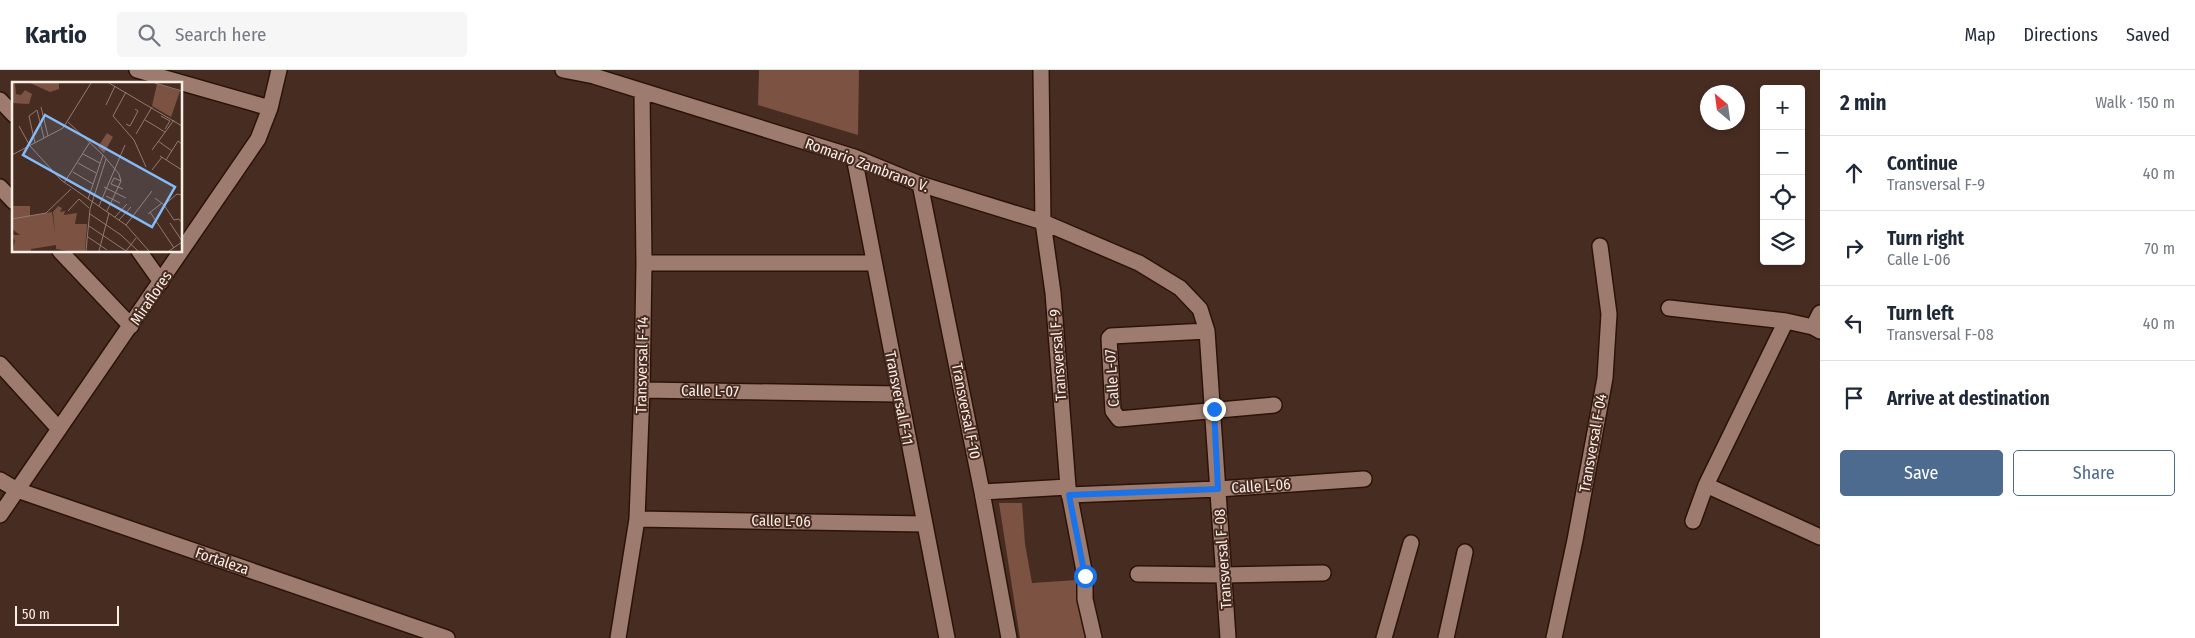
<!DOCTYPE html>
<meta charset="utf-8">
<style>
:root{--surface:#fff;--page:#f6f6f7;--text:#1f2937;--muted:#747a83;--line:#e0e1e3;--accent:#4c6b8f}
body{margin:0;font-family:"Fira Sans Condensed",sans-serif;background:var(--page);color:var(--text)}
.controls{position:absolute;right:15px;top:15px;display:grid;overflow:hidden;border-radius:5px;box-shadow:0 2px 8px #0003}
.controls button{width:45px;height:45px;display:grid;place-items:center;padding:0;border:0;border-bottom:1px solid var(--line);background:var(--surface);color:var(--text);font:25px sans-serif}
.compass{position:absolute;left:1700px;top:15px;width:45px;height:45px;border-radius:50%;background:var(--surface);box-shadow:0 2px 8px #0003;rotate:331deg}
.scale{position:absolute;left:15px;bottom:12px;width:104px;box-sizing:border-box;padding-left:5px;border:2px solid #fdeee8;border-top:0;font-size:14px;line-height:18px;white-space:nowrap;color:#fdeee8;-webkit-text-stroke:4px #472c21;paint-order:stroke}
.stop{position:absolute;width:15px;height:15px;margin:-11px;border:4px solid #1a73e8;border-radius:50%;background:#fff}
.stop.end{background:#1a73e8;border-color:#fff;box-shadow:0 1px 5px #0008}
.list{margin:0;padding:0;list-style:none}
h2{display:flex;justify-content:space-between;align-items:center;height:65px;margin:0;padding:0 20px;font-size:21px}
h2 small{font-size:16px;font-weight:400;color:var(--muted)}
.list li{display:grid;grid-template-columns:32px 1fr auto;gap:15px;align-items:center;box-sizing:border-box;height:75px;padding:0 20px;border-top:1px solid var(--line)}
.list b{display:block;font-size:19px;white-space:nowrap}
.list p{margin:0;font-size:16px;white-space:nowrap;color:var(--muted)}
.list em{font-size:16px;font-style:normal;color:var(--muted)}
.actions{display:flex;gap:10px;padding:15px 20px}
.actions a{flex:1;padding:11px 0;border:1px solid var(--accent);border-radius:5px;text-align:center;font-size:18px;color:var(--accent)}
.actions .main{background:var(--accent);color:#fff}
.icon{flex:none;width:28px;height:28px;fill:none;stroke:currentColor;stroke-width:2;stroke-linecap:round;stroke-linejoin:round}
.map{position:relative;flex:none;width:1820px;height:568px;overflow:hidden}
header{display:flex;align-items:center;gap:30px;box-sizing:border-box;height:70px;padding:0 25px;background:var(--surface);border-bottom:1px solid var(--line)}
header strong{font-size:24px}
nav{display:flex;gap:28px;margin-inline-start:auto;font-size:18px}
.search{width:350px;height:45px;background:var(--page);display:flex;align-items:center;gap:12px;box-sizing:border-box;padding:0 18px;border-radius:5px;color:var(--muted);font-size:19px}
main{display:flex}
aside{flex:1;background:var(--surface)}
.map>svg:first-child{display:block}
.green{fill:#7c5242}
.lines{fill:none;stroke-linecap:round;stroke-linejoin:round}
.minor-casing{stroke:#2c1309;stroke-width:18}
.minor{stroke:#9d7c6f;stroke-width:15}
.route{stroke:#1a73e8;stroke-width:6}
.labels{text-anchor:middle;stroke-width:4;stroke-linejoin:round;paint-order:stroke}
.street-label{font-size:15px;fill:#fdeee8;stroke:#472c21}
.inset-road{fill:none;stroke:#907a71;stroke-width:1}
.view{fill:#84bcfb;fill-opacity:0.15;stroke:#84bcfb;stroke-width:2.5}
.inset-edge{fill:none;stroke:#fdeee8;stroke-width:2.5}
</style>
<header>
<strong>Kartio</strong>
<div class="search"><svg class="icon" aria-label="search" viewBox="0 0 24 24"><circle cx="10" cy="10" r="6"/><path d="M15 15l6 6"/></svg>Search here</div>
<nav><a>Map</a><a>Directions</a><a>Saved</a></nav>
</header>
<main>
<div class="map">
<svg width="1820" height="568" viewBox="0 0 1820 568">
<rect width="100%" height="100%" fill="#472c21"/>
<path class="green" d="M759 0H859L858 65 758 35Z
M999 433H1022L1025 474 1032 513 1077 510 1087 568H1020Z"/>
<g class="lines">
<defs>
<path id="minor" d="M137 0 270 38
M563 0 594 6 854 87 920 114 1043 152 1139 193 1180 218 1200 239 1207 261 1228 568
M1041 0 1043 152 1053 223 1068 417 1085 506V529L1094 568
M0 30 14 45
M854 87 947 568
M920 114 982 422 1009 568
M0 117 14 132
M60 181 131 256
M139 181 161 212
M644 193H873
M1669 238 1786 251 1813 257 1820 261
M1813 257 1820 243
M1207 261 1111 266 1109 268 1113 341 1119 349 1274 335
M0 294 59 359
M642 320 898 324
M0 410 17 420 447 568
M1706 415 1820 467
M982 422 1068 417
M1069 425 1218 419 1364 409
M0 445 258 69 270 38 279 0
M637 449 924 454
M1693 451 1706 415 1786 251
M1138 504 1224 505 1323 503
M618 568 637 449 642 320 644 193 642 21
M1384 568 1411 473
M1446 568 1465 482
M1554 568 1575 470 1605 308 1609 244 1600 176"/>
</defs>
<use href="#minor" class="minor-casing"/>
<use href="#minor" class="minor"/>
</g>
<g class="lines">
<path class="route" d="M1085 506 1069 425 1218 419 1214 339"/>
</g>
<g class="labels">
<g class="street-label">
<text transform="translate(867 95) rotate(20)" y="5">Romario Zambrano V.</text>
<text transform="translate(151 228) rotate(-56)" y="5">Miraflores</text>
<text transform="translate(1058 285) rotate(-94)" y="5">Transversal F-9</text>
<text transform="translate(642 295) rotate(-89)" y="5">Transversal F-14</text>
<text transform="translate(1112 308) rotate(-94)" y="5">Calle L-07</text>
<text transform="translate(710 321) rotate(1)" y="5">Calle L-07</text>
<text transform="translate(899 328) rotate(79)" y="5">Transversal F-11</text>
<text transform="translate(966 341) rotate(79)" y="5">Transversal F-10</text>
<text transform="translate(1593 373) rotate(-80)" y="5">Transversal F-04</text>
<text transform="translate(1261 416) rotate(-4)" y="5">Calle L-06</text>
<text transform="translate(781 451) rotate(1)" y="5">Calle L-06</text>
<text transform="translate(1223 489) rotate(-94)" y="5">Transversal F-08</text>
<text transform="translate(222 491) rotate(19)" y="5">Fortaleza</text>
</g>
</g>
<g transform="translate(12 12)">
<rect width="170" height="170" fill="#472c21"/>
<path d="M0 1H3L4 12 9 13 13 8 20 12 17 22 0 21ZM18 1H47V7L38 10ZM145 2 168 9 159 35 140 24ZM95 51 101 55 92 71 86 65ZM0 124H18V134L40 130 43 151 41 130 46 124 50 126 48 130 53 129 52 133 65 131 63 142H75L73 169H56L44 167V163L19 167V169H0L3 159 0 153H8L0 147Z" fill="#7c5242"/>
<path class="inset-road" d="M97 1 170 44M143 1 170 9M114 10 101 34 122 58 134 85M94 23 103 4M29 25 36 54M149 34 158 39 153 47M133 38 153 50M56 40 91 73 107 92 109 99M114 42 118 44 126 29 123 27M7 44 18 64 49 98 114 143 137 169M124 52 140 25M146 59 160 69M23 61 17 34 25 28 32 56M140 68 162 38M71 72 88 81M0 73 51 46 79 1M148 74 170 88M154 78 166 59 170 62M66 81 84 91M140 88 150 75M61 90 81 102M109 99 102 96 99 102 111 107M52 101 78 60M92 105 114 116M94 114 108 121M143 116 152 123 162 138 167 137 170 141M76 117 91 73M152 123 165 112 170 113M87 124 113 63M56 129 67 117 77 126M95 129 109 99M138 130 162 166M78 132 109 153 126 169M136 132 150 121M103 135 115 122M0 137 34 131 59 107M107 138 119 125M158 141 170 159M114 143 140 109M77 144 114 169M76 155 95 168M74 169 78 127 94 77M87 169 97 131M114 169 124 156M157 169 170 160"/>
<path class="view" d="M33 33 163 105 140 145 11 73Z"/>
<rect width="170" height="170" class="inset-edge"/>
</g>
</svg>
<div class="controls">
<button>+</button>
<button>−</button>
<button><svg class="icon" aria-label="locate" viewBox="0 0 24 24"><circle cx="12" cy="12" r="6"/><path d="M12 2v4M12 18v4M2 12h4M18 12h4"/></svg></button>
<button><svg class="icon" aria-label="layers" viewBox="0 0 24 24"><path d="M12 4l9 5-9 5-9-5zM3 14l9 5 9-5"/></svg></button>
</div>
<svg class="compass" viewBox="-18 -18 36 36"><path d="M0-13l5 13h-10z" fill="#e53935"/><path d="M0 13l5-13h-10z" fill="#747a83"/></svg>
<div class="scale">50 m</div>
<div class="stop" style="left:1085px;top:506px"></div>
<div class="stop end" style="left:1214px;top:339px"></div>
</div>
<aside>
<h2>2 min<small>Walk · 150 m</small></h2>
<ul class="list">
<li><svg class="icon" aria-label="ahead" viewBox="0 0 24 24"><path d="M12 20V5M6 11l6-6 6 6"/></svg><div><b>Continue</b><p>Transversal F-9</p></div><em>40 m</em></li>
<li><svg class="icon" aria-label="right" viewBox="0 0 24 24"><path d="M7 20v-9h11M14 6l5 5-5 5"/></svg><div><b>Turn right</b><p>Calle L-06</p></div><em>70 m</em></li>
<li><svg class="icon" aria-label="left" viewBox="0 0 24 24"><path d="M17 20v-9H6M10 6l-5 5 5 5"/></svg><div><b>Turn left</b><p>Transversal F-08</p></div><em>40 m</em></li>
<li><svg class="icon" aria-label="arrive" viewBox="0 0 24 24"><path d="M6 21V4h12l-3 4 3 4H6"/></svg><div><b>Arrive at destination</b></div></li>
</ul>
<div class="actions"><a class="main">Save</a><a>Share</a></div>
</aside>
</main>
